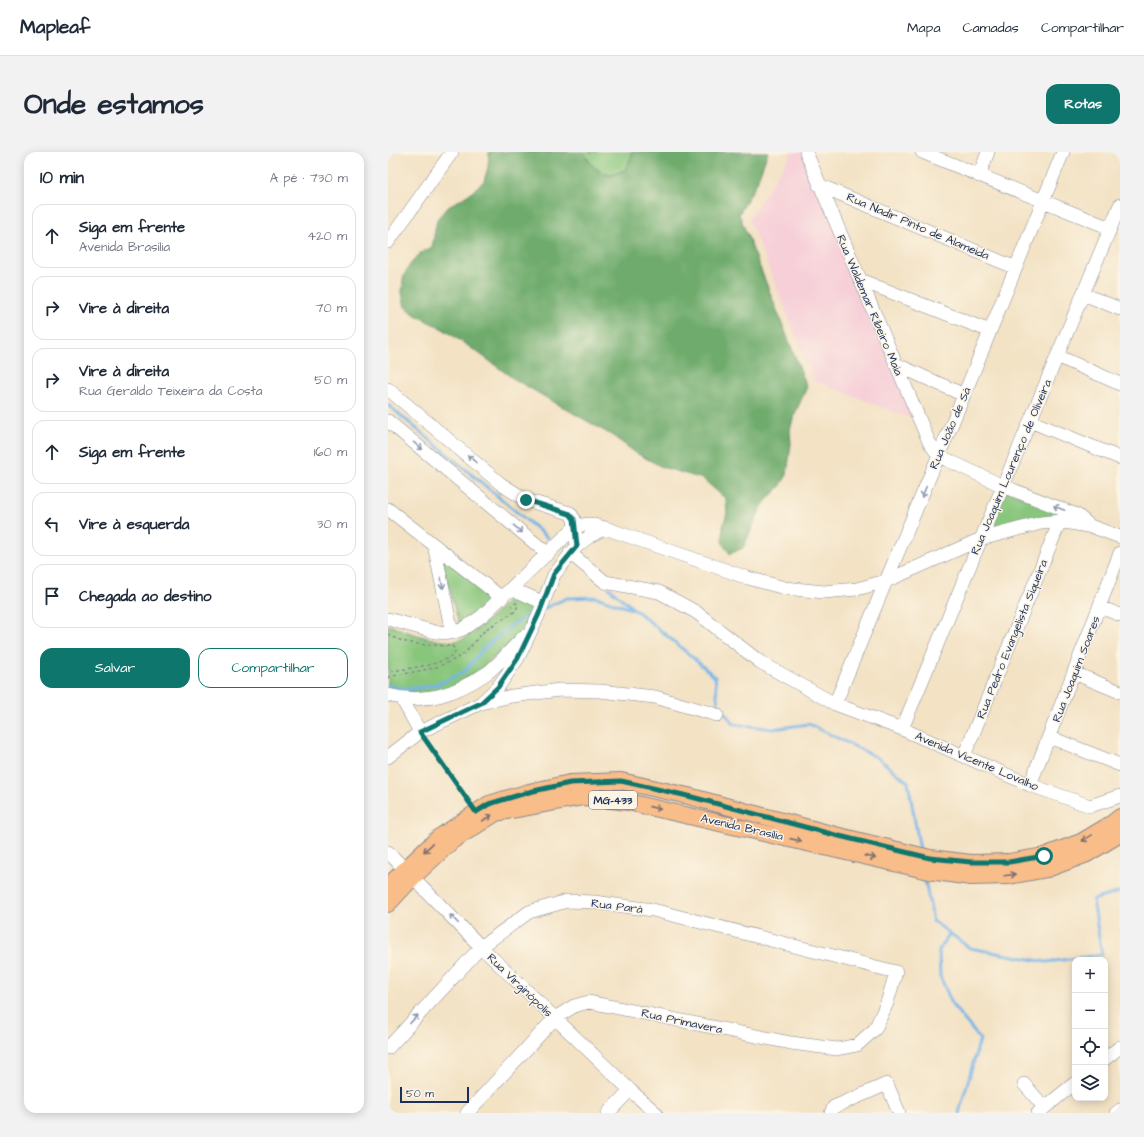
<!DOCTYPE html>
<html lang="pt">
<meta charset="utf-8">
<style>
:root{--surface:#fff;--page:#f2f2f3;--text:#1f2937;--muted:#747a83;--line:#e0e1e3;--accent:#0f766e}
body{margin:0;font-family:"Architects Daughter",sans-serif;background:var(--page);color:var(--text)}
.controls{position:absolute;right:12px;bottom:12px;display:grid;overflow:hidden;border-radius:8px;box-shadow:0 2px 10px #0003}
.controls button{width:36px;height:36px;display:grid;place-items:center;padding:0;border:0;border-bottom:1px solid var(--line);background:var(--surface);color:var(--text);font:20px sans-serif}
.scale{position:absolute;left:12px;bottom:10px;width:69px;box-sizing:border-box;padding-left:4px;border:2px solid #1b2f5e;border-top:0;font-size:11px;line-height:14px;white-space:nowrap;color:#1b2f5e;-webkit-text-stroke:3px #fcf5e5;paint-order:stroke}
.stop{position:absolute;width:12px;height:12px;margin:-9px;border:3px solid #0f766e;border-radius:50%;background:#fff}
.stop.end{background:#0f766e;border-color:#fff;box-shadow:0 1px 4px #0008}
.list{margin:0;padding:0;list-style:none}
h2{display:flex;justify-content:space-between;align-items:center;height:52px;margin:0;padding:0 16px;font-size:17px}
h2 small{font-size:13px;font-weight:400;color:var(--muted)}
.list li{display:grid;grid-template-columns:26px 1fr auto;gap:12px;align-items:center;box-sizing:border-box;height:64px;margin:0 8px 8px;padding:0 8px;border:1px solid var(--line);border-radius:12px}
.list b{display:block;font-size:15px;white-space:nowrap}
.list p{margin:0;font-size:13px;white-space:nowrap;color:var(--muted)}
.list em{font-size:13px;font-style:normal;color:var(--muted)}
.actions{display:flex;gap:8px;padding:12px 16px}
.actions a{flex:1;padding:9px 0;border:1px solid var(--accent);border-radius:12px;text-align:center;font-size:14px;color:var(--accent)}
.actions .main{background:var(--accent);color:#fff}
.icon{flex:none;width:22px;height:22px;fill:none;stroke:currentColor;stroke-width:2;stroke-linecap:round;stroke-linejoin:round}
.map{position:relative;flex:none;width:732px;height:961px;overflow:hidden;border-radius:12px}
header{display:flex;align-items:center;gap:24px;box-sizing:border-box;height:56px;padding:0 20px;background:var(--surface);border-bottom:1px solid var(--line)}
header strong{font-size:19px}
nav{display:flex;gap:22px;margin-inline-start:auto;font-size:14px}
.intro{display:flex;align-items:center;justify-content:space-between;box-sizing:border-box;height:96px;padding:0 24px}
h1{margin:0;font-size:28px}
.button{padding:10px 18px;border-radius:12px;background:var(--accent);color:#fff;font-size:14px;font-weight:700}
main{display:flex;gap:24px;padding:0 24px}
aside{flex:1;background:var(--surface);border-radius:12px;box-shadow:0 2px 10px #0003}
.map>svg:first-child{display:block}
.built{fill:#f6cfd8}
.green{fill:#88c67c;stroke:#527a6d}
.forest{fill:#6eab6c;stroke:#446d65}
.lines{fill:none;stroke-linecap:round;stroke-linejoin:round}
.stream{stroke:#74b4e8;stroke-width:3}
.minor-casing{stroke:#878891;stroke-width:14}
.major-casing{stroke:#878891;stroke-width:18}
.path{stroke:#878891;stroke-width:1.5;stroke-dasharray:3 3;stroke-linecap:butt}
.minor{stroke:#fff;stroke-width:13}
.major{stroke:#f8bd89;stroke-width:16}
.oneway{stroke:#8d97ae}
.oneway2{stroke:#7e6f71}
.route{stroke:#0f766e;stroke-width:5}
.labels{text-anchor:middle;stroke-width:3;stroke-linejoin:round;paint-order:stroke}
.shield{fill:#fcf5e5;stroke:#5e6a86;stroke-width:1}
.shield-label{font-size:11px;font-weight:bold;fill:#1b2f5e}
.street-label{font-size:12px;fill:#1b2f5e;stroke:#fcf5e5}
</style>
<header>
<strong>Mapleaf</strong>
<nav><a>Mapa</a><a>Camadas</a><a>Compartilhar</a></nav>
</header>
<div class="intro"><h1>Onde estamos</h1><a class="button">Rotas</a></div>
<main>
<aside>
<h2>10 min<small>A pé · 730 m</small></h2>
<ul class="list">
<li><svg class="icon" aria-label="ahead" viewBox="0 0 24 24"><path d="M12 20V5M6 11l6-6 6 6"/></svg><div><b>Siga em frente</b><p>Avenida Brasília</p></div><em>420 m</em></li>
<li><svg class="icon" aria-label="right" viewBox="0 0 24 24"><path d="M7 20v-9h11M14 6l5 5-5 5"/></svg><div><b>Vire à direita</b></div><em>70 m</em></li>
<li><svg class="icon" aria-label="right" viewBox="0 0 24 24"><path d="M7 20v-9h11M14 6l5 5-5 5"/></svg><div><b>Vire à direita</b><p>Rua Geraldo Teixeira da Costa</p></div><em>50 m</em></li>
<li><svg class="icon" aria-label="ahead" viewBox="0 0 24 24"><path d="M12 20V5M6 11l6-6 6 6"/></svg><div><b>Siga em frente</b></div><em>160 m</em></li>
<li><svg class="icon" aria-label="left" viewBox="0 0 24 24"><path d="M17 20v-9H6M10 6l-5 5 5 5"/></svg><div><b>Vire à esquerda</b></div><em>30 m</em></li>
<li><svg class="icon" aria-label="arrive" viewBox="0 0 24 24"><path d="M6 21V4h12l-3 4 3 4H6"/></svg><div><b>Chegada ao destino</b></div></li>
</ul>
<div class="actions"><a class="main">Salvar</a><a>Compartilhar</a></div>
</aside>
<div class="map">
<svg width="732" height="961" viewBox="0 0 732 961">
<rect width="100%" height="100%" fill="#fcf5e5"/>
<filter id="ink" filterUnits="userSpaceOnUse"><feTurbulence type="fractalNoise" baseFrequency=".025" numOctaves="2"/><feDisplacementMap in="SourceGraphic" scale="8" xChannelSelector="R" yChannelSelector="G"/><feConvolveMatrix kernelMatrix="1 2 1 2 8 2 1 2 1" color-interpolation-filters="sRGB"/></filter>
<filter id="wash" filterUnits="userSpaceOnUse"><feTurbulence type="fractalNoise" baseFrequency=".012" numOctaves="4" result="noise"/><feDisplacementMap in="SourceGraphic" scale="16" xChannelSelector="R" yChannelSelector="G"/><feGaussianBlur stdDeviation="0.9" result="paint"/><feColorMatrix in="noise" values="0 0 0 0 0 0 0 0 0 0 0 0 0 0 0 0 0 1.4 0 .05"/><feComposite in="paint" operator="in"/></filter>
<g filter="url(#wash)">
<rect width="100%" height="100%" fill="#f3e2c4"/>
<path class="built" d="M404 0H414L527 268 426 229 361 67Z"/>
<path class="green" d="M196 0H245L244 4 237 18C233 19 226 23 222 23 210 21 200 11 196 0Z
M617 338 687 365 597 383Z
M51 399 109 445 72 476Z
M130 444 147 453V458L143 467 131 483 93 517 58 539 0 541V473C18 479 54 494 72 488 87 483 111 457 123 446Z"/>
<path class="forest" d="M101 0H196C200 11 210 21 222 23 226 23 233 19 237 18L244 4 245 0H380L369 30 351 62 419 235 406 264 402 278 403 292 399 323 391 336 381 345 373 356 355 396 342 402 334 390 335 375 339 361 338 347 315 327 274 315 248 301 225 284 126 227 92 202 55 177 29 164 17 155 14 141 15 126 21 114 31 102 44 95 49 67 59 56 84 40 96 29 100 15Z"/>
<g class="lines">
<path class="stream" d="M0 253 160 386
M221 436 247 458
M157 456 179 446 208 445 249 459 303 504 327 525 330 552 346 572 384 577 421 572 490 606 520 630 532 698
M0 534 20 537 41 534 55 530 77 519 95 497 124 473 143 462
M536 723 545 769 582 796 658 810 714 803 705 748 732 740
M562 782 551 798 552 824 565 854 592 887 571 961"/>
</g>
</g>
<g filter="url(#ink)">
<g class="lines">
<defs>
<path id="minor" d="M418 0 541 290 551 304 615 334 689 363 701 373
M534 0 722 76
M591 24 600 0
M431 33 628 116
M0 90 64 0
M472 128 602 179
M695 142 732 157
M669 204 732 232
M507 212 576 243
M0 237 113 332 138 348 182 361 186 367 189 394
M0 269 160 402
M642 269 732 306
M0 357 114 446
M188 374 202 372 217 376 360 426 397 436 436 440 469 437 498 429 593 387 653 371 672 369 705 375 732 385
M46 393 64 481
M182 401 217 430 271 440 308 460 372 510 447 552 514 577 642 633 702 654 732 644
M122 437 136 442 154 450
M712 455 732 463
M0 467 47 480 64 481 75 477 94 464 188 374
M686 521 732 540
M0 543C37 553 68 542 99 521 110 513 126 494 136 484
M14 547 32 580
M93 551 110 535 130 506 150 464 166 423 189 394 202 384 217 376
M447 552 498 429 576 243 675 0
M514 577 732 53
M661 585 732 613
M576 604 672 369
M0 605 32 580 93 551 124 544 172 538 212 539 267 545 329 563
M642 633 732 401
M0 700 93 795 242 938 268 961
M0 896 93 795 141 760 179 749 206 750 265 758 508 820 499 851 487 877 469 893 449 897 403 891 201 850 186 854 167 866 79 961
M717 907 732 895
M636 932 656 955
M220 961 242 938
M443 961 446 955 499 932 511 961
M650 961 687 931
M728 961 732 958"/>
<path id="major" d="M0 734 50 686 101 652 141 640 182 631 233 629 300 644 447 683 542 706 583 711 621 710 656 704 693 690 723 672 732 665
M0 752 25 725 64 689 108 661 195 645 240 650 541 719 583 725 621 724 659 717 699 702 732 682"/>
</defs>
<use href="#minor" class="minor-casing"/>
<use href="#major" class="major-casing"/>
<path class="path" d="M0 482C17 494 43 493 64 494L67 497V500C57 514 17 516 0 520
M0 524 2 532
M0 525 46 516 68 507 77 501 98 477 126 460 129 456 130 452 128 451 123 454
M39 590 82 650"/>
<use href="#minor" class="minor"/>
<use href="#major" class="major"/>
</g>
<defs><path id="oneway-shaft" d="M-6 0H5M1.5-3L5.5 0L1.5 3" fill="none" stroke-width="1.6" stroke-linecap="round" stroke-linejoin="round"/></defs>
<g class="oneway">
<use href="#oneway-shaft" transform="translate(30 294) rotate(40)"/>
<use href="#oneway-shaft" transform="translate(84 307) rotate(-140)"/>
<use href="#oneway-shaft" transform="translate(536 340) rotate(113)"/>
<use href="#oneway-shaft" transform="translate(671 356) rotate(-159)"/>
<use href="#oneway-shaft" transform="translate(130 377) rotate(40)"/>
<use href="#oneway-shaft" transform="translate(54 431) rotate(79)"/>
<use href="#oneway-shaft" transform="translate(66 767) rotate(-134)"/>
<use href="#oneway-shaft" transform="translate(26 867) rotate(-47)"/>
</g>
<g class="oneway2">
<use href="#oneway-shaft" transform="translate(267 656) rotate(13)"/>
<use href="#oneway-shaft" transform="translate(99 666) rotate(-33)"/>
<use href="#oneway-shaft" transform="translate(699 686) rotate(149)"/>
<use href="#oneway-shaft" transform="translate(408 688) rotate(13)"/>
<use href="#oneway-shaft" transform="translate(40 696) rotate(137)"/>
<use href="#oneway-shaft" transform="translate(482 705) rotate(13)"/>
<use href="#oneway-shaft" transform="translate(622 723) rotate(-7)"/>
</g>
</g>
<g class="lines" filter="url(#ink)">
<path class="route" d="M138 348 182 362 186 367 189 394 166 422 150 464 130 506 110 535 93 551 32 580 88 660 101 652 141 640 182 631 233 629 300 644 447 683 542 706 583 710H621L656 704"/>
</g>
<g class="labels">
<rect class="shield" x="201" y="639" width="48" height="18" rx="3"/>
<g class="shield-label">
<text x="225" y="652">MG-433</text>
</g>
<g class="street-label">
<text transform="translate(530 74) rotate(23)" y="4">Rua Nadir Pinto de Alameida</text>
<text transform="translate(482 153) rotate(67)" y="4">Rua Waldemar Ribeiro Maia</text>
<text transform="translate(562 276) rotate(-67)" y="4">Rua João de Sá</text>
<text transform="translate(623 315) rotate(-67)" y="4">Rua Joaquim Lourenço de Oliveira</text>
<text transform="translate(624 487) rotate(-68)" y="4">Rua Pedro Evangelista Siqueira</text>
<text transform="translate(688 517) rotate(-69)" y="4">Rua Joaquim Soares</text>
<text transform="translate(589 609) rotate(23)" y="4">Avenida Vicente Lovalho</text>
<text transform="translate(354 675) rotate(13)" y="4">Avenida Brasília</text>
<text transform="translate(229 754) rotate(7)" y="4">Rua Pará</text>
<text transform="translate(132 833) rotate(44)" y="4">Rua Virginópolis</text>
<text transform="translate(294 869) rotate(12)" y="4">Rua Primavera</text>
</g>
</g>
</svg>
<div class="controls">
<button>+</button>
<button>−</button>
<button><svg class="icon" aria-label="locate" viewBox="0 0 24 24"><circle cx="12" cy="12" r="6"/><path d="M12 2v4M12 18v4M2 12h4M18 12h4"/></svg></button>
<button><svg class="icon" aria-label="layers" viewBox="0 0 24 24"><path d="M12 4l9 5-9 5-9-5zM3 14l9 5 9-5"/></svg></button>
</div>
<div class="scale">50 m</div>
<div class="stop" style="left:656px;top:704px"></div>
<div class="stop end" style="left:138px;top:348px"></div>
</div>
</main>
